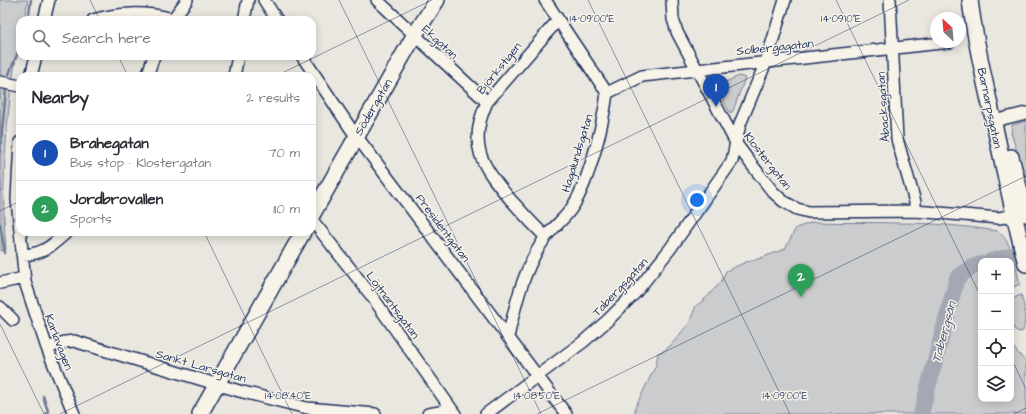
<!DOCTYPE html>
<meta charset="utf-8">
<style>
:root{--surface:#fff;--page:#f7f7f7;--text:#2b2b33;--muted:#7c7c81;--line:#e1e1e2;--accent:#7c3aed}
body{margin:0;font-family:"Architects Daughter",sans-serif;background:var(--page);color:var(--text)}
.controls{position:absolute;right:12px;bottom:12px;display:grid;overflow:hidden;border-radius:8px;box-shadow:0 2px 10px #0003}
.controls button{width:36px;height:36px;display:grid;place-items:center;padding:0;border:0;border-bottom:1px solid var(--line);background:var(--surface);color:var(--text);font:20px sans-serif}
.compass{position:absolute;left:930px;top:12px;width:36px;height:36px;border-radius:50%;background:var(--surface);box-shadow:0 2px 10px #0003;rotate:334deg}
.you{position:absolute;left:697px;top:200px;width:14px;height:14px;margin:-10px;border:3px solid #fff;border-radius:50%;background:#1a73e8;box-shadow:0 0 0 6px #1a73e833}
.badge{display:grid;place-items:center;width:26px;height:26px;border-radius:50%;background:var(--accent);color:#fff;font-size:13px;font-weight:700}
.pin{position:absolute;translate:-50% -33px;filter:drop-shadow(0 1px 2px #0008)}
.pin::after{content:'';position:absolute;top:21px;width:14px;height:12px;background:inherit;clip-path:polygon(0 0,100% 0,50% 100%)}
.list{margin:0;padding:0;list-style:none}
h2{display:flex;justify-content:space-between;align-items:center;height:52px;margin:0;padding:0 16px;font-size:17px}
h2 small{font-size:13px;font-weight:400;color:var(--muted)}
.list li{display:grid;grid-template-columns:26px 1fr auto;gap:12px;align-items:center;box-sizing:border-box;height:56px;padding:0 16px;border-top:1px solid var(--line)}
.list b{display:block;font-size:15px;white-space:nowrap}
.list p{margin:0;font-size:13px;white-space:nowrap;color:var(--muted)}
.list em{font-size:13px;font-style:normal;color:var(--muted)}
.icon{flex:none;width:22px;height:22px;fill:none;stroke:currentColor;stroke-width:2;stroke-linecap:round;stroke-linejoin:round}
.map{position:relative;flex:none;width:1026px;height:414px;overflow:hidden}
.search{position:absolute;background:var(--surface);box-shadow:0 2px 10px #0003;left:16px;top:16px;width:300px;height:44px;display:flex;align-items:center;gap:10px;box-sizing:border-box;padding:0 14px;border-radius:12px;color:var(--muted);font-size:15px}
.panel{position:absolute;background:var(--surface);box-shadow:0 2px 10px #0003;left:16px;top:72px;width:300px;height:164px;border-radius:12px}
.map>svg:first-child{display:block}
.green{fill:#cbcccd;stroke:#737e96}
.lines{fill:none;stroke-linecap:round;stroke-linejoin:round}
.stream{stroke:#6d7892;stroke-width:2.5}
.river{stroke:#a3a8b4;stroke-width:16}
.street-casing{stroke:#1b2f5e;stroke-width:14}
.secondary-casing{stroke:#1b2f5e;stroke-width:18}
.street{stroke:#f7f3e8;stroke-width:11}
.secondary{stroke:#f7f3e8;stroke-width:15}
.ticks{fill:none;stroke:#1b2f5e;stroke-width:1;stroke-opacity:0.45}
.labels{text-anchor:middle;stroke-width:3;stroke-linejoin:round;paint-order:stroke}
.street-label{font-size:12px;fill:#1b2f5e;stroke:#f7f3e8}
.water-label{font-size:13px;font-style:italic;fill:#445378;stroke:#f7f3e8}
.ticks-label{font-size:10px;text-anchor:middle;fill:#1b2f5e;stroke:#f7f3e8;stroke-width:3;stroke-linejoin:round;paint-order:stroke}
</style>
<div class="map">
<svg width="1026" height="414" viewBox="0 0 1026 414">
<rect width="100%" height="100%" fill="#eae7e0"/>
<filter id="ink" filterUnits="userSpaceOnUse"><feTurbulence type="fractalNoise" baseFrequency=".025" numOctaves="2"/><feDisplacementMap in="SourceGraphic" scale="8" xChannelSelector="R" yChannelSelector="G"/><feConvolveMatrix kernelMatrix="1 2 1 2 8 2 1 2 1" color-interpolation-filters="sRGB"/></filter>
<g filter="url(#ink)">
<path class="green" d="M0 0H28L24 20H20C20 46 13 70 10 96 5 148 1 197 6 249L1 251Z
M739 76 745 78 733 111 730 113 716 86Z
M1026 121V180L1011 133 1012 125Z
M813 222C842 223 870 222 899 223 932 223 965 226 997 231 1013 241 1015 267 1020 284L1011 288V261H981V399H1011V345L1026 362V414H635V408L656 365 658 353 665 350 672 344 689 323 696 306 706 298 721 282 726 271 746 262 758 259 785 249 796 228Z
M1021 295C1025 306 1026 320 1023 331L1019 332 1014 329 1011 321V299Z"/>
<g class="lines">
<path class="stream" d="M28 20 31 0
M8 76 20 48
M0 152 6 89
M0 179V190
M0 224 5 253
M43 396 48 411 46 414"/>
<path class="river" d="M991 261 1026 252
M921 414 957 278 972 267 981 264"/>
<defs>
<path id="street" d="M264 0 277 20
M377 0 487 102
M672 0 673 19 677 32 737 145 752 165 773 192 783 201 797 209 809 212 915 211 999 218 1021 214
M890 0 897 139 915 202V211
M44 20 49 0
M93 20C118 12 148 12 172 19
M172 20 187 0
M244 20 248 0
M302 56 351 129 566 414
M31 76 36 56
M147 76 154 56
M234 76 238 56
M0 82 20 86
M607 93 642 76 950 42
M994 121 1026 113
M20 142 17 199 25 282 47 348 74 414
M312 220 371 295 455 414
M546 237C533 225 522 212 510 199 482 166 467 145 487 102L558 20
M22 255C44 254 51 246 67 232
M0 283 24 278
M0 307 13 320
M508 337C516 302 524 268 545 238 553 227 566 218 573 206 590 179 603 124 607 93L545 0
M47 348 65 342 74 341 239 391 307 408 375 414
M428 414 440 412 450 407
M486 414 583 342 608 320 636 292 670 249 732 161 740 124 766 62 785 0"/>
<path id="secondary" d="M970 0C975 42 985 82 994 123 1004 170 1014 217 1026 264
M1011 157 1026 214
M312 215 414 36 437 0
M200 414 303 232"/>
</defs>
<use href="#street" class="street-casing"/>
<use href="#secondary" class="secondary-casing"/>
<use href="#street" class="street"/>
<use href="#secondary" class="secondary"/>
</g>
</g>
<path class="ticks" d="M90 0 100 20M339 0 541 414M588 0 790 414M836 0 981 297M118 56 128 76M276 76 432 0M0 211 20 201M204 232 292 414M0 324 44 414M1011 358 1026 389M60 414 909 0M537 414 1026 176M1014 414 1026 408"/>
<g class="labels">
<g class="street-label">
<text transform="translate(440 42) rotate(43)" y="4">Ekgatan</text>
<text transform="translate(775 47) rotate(-6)" y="4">Solbergagatan</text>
<text transform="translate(499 68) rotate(-51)" y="4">Björkstigen</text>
<text transform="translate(373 107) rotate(-60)" y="4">Södergatan</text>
<text transform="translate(883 107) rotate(-94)" y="4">Åbacksgatan</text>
<text transform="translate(990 108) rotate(78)" y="4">Barnarpsgatan</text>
<text transform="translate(577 153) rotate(-73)" y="4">Hagalundsgatan</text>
<text transform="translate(768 161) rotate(52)" y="4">Klostergatan</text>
<text transform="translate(443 228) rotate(53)" y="4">Presidentgatan</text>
<text transform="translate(620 287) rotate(-47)" y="4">Tabergsgatan</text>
<text transform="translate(393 305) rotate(53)" y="4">Löjtnantsgatan</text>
<text transform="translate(59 342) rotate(69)" y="4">Karlavägen</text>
<text transform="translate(201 366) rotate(16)" y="4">Sankt Larsgatan</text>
</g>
<g class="water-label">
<text transform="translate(943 332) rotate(-75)" y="5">Tabergsån</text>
</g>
</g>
<g class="ticks-label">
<text x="592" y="22">14°09'00"E</text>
<text x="841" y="22">14°09'10"E</text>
<text x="288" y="399">14°08'40"E</text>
<text x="537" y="399">14°08'50"E</text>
<text x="785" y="399">14°09'00"E</text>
</g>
</svg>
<div class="controls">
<button>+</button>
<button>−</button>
<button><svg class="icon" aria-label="locate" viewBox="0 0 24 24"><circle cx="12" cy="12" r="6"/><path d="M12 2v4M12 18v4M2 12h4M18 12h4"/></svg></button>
<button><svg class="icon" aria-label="layers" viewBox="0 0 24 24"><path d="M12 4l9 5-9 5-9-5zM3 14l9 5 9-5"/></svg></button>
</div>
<svg class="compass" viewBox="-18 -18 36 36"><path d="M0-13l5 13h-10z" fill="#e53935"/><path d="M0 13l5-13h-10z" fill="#7c7c81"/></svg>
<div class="you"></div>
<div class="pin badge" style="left:716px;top:107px;background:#1a4fb4">1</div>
<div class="pin badge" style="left:801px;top:297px;background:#2e9e5b">2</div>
<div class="search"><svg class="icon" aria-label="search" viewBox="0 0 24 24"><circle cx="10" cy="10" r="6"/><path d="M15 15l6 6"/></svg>Search here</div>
<section class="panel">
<h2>Nearby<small>2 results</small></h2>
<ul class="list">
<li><span class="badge" style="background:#1a4fb4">1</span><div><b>Brahegatan</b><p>Bus stop · Klostergatan</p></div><em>70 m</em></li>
<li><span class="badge" style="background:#2e9e5b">2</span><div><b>Jordbrovallen</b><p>Sports</p></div><em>110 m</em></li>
</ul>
</section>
</div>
